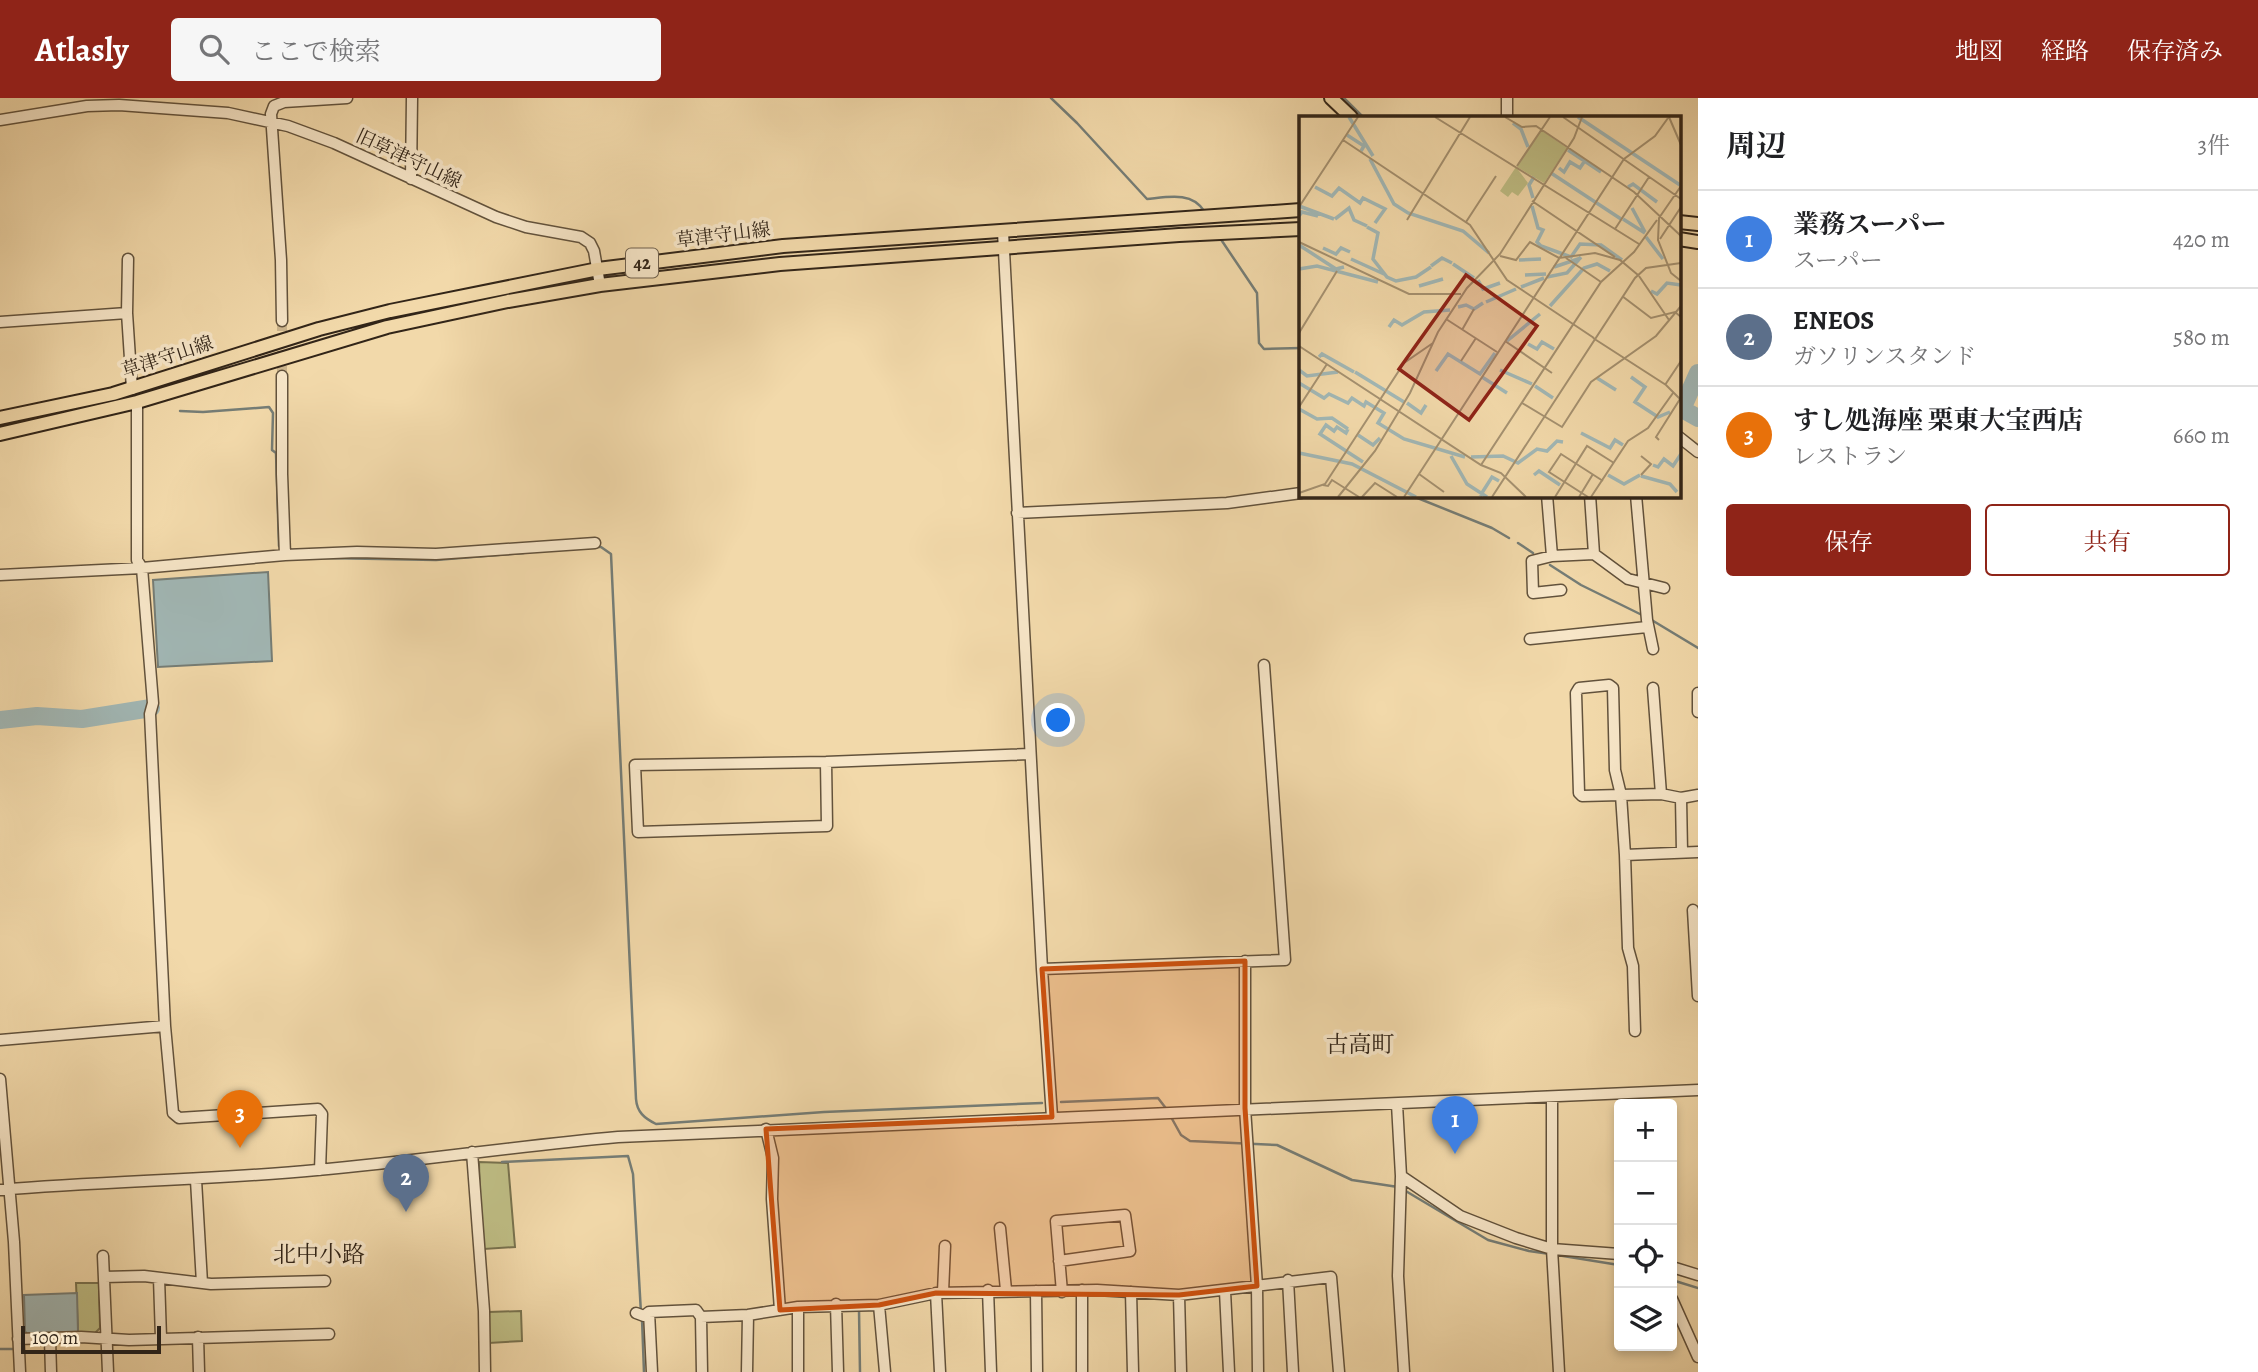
<!DOCTYPE html>
<html lang="ja">
<meta charset="utf-8">
<style>
:root{--surface:#fff;--page:#f6f6f6;--text:#202124;--muted:#757577;--line:#e0e0e0;--accent:#8f2418}
body{margin:0;font-family:Alegreya,"Noto Serif JP",serif;background:var(--page);color:var(--text)}
.controls{position:absolute;right:21px;bottom:21px;display:grid;overflow:hidden;border-radius:7px;box-shadow:0 4px 10px #0003}
.controls button{width:63px;height:63px;display:grid;place-items:center;padding:0;border:0;border-bottom:2px solid var(--line);background:var(--surface);color:var(--text);font:35px sans-serif}
.scale{position:absolute;left:21px;bottom:18px;width:140px;box-sizing:border-box;padding-left:7px;border:4px solid #322518;border-top:0;font-size:19px;line-height:24px;white-space:nowrap;color:#322518;-webkit-text-stroke:5px #f7e6c8;paint-order:stroke}
.you{position:absolute;left:1059px;top:623px;width:24px;height:24px;margin:-18px;border:5px solid #fff;border-radius:50%;background:#1a73e8;box-shadow:0 0 0 10px #1a73e833}
.badge{display:grid;place-items:center;width:46px;height:46px;border-radius:50%;background:var(--accent);color:#fff;font-size:23px;font-weight:700}
.pin{position:absolute;translate:-50% -58px;filter:drop-shadow(0 2px 4px #0008)}
.pin::after{content:'';position:absolute;top:37px;width:24px;height:21px;background:inherit;clip-path:polygon(0 0,100% 0,50% 100%)}
.list{margin:0;padding:0;list-style:none}
h2{display:flex;justify-content:space-between;align-items:center;height:91px;margin:0;padding:0 28px;font-size:30px}
h2 small{font-size:23px;font-weight:400;color:var(--muted)}
.list li{display:grid;grid-template-columns:46px 1fr auto;gap:21px;align-items:center;box-sizing:border-box;height:98px;padding:0 28px;border-top:2px solid var(--line)}
.list b{display:block;font-size:26px;white-space:nowrap}
.list p{margin:0;font-size:23px;white-space:nowrap;color:var(--muted)}
.list em{font-size:23px;font-style:normal;color:var(--muted)}
.actions{display:flex;gap:14px;padding:21px 28px}
.actions a{flex:1;padding:16px 0;border:2px solid var(--accent);border-radius:7px;text-align:center;font-size:24px;color:var(--accent)}
.actions .main{background:var(--accent);color:#fff}
.icon{flex:none;width:38px;height:38px;fill:none;stroke:currentColor;stroke-width:2;stroke-linecap:round;stroke-linejoin:round}
.map{position:relative;flex:none;width:1698px;height:1274px;overflow:hidden}
header{display:flex;align-items:center;gap:42px;box-sizing:border-box;height:98px;padding:0 35px;background:var(--accent);color:#fff}
header strong{font-size:33px}
nav{display:flex;gap:38px;margin-inline-start:auto;font-size:24px}
.search{width:490px;height:63px;background:var(--page);display:flex;align-items:center;gap:18px;box-sizing:border-box;padding:0 24px;border-radius:7px;color:var(--muted);font-size:26px}
main{display:flex}
aside{flex:1;background:var(--surface)}
.map>svg:first-child{display:block}
.green{fill:#bfbe85;stroke:#78724e;stroke-width:2}
.water{fill:#a1b7b5;stroke:#757d76;stroke-width:2}
.lines{fill:none;stroke-linecap:round;stroke-linejoin:round}
.stream{stroke:#757d76;stroke-width:2.5}
.river{stroke:#a1b7b5;stroke-width:18}
.minor-tunnel{stroke:#ccb58d;stroke-width:10;stroke-dasharray:10 5;stroke-linecap:butt}
.minor-casing{stroke:#62523c;stroke-width:13}
.major-casing{stroke:#322518;stroke-width:16}
.minor{stroke:#f7e6c8;stroke-width:10}
.major{stroke:#f2d9aa;stroke-width:12}
.marked{fill:#cd510e;fill-opacity:0.2;stroke:#cd510e;stroke-width:5;stroke-linejoin:round}
.labels{text-anchor:middle;stroke-width:7;stroke-linejoin:round;paint-order:stroke}
.shield{fill:#f7e6c8;stroke:#6d5f4d;stroke-width:2}
.shield-label{font-size:18px;font-weight:bold;fill:#322518}
.street-label{font-size:19px;fill:#322518;stroke:#f7e6c8}
.quarter-label{font-size:23px;fill:#322518;stroke:#f7e6c8}
.inset-river{fill:none;stroke:#a1b7b5;stroke-width:3.5}
.inset-road{fill:none;stroke:#a59170;stroke-width:2}
.view{fill:#8f2418;fill-opacity:0.15;stroke:#8f2418;stroke-width:3.5}
.inset-edge{fill:none;stroke:#322518;stroke-width:3.5}
</style>
<header>
<strong>Atlasly</strong>
<div class="search"><svg class="icon" aria-label="search" viewBox="0 0 24 24"><circle cx="10" cy="10" r="6"/><path d="M15 15l6 6"/></svg>ここで検索</div>
<nav><a>地図</a><a>経路</a><a>保存済み</a></nav>
</header>
<main>
<div class="map">
<svg width="1698" height="1274" viewBox="0 0 1698 1274">
<rect width="100%" height="100%" fill="#f2d9aa"/>
<filter id="stains"><feTurbulence type="fractalNoise" baseFrequency=".00286" numOctaves="4"/><feColorMatrix values="0 0 0 0 .2 0 0 0 0 .09 0 0 0 0 .02 0 0 0 .5 -.17"/></filter>
<radialGradient id="worn" r=".72"><stop offset=".6" stop-color="#630" stop-opacity="0"/><stop offset="1" stop-color="#630" stop-opacity=".3"/></radialGradient>
<path class="green" d="M479 1064 508 1065 515 1149 484 1151 481 1137Z
M76 1185H99L100 1230 95 1235 78 1234Z
M521 1213 522 1243 489 1245V1214Z"/>
<path class="water" d="M268 474 272 563 158 569 153 482Z
M77 1195 78 1234 27 1236 25 1233 24 1197Z"/>
<g class="lines">
<path class="stream" d="M1051 0 1077 25 1147 101C1167 99 1192 93 1204 113
M1344 0 1363 19
M1220 140 1257 195 1259 245 1264 251 1301 250
M1679 310 1682 311
M180 313 203 314 269 309 273 315 272 352 276 355 279 448
M1410 397 1492 430 1509 440
M1518 445 1533 455
M597 449H601L611 456 636 1001C637 1014 644 1020 656 1026L824 1014 1042 1005
M324 460 436 462 524 455
M1550 467 1581 487 1644 518
M1650 521 1698 550
M1061 1004 1158 1000 1168 1013
M1171 1019 1181 1037 1190 1043 1277 1047 1352 1082 1398 1089
M502 1064 628 1058 633 1076 641 1215
M1404 1092 1488 1142 1529 1153 1550 1156
M1557 1157 1619 1167
M1672 1182 1698 1190
M859 1212 860 1274
M642 1221 644 1274
M0 1251H13"/>
<path class="river" d="M1698 275 1682 311 1698 320
M0 622 37 618 82 621 151 610"/>
<path class="minor-tunnel" d="M282 223V278"/>
<defs>
<path id="minor" d="M1507 0V19
M0 22 87 8 119 7 228 15 288 28 334 45 496 119 526 129 581 139 590 145 594 153 600 187
M411 81 412 0
M1003 134 1042 871 1052 1019
M128 161 127 215 132 291
M282 223 281 162 271 16 274 8 284 4 347 0
M0 224 127 215
M282 278V376L285 457
M137 304V462L142 470 153 605 150 616 165 928 173 1015 179 1020 318 1011 322 1016 320 1072
M1679 339 1698 354
M1547 397 1552 458
M1590 397 1594 456
M1636 397 1647 522 1653 551
M1017 415 1227 405 1301 395
M0 477 142 470 285 457 357 454 436 456 595 445
M1561 492 1533 495 1532 463 1552 458 1594 456 1628 481 1664 490
M1530 541 1647 529
M1609 587 1613 590 1615 672 1621 697 1582 698 1579 695 1576 595 1579 590Z
M1653 590 1661 696
M1698 595V614
M826 664 827 728 638 734 635 667 826 664 1030 656
M1682 754 1681 700 1698 697
M1625 757 1621 697 1661 696 1681 700
M1693 812 1698 898
M1245 863V1010L1257 1188 1258 1274
M1042 871 1285 862 1264 567
M1635 933 1633 868 1628 850 1625 757 1698 754
M0 942 165 928
M0 981 14 1144 20 1274
M1552 1000V1151L1559 1274
M1397 1006 1401 1078 1398 1178 1404 1274
M766 1031 773 1060 772 1101 780 1212
M472 1054 484 1213 485 1274
M1401 1078 1460 1118 1516 1140 1552 1151 1619 1156
M196 1082 202 1185
M0 1092C106 1083 212 1082 317 1072 418 1063 517 1048 618 1039L1698 992
M1000 1130 1006 1192
M103 1158 108 1274
M1059 1163 1130 1153 1125 1117 1056 1123 1062 1194
M1672 1169 1698 1177
M104 1179 144 1178 211 1186 325 1183
M159 1180 161 1240
M1288 1182 1293 1274
M988 1192 991 1274
M1082 1192V1274
M1036 1193 1037 1274
M1225 1193 1229 1274
M943 1194 945 1148
M1131 1194 1133 1274
M936 1195 940 1274
M1179 1197 1181 1274
M1672 1201 1698 1259
M836 1206 838 1274
M879 1207 885 1274
M798 1209V1274
M649 1214 652 1274
M636 1215 644 1218 649 1214 696 1212 701 1219 702 1274
M701 1219 748 1217 798 1209 879 1207 936 1195 1097 1192 1179 1197 1331 1179 1339 1274
M198 1239 199 1274
M18 1241 81 1239 129 1242 329 1236
M50 1241 51 1274
M747 1274 748 1217"/>
<path id="major" d="M1331 0 1351 19
M1679 124 1698 126
M1679 141 1698 144
M0 320 113 296 319 231 390 213 598 171 783 148 1301 112
M0 336 137 304 387 229 508 203 600 187 780 166 1179 137 1301 131"/>
</defs>
<use href="#minor" class="minor-casing"/>
<use href="#major" class="major-casing"/>
<use href="#minor" class="minor"/>
<use href="#major" class="major"/>
</g>
<path class="marked" d="M1245 863V1010L1257 1188 1179 1197 936 1195 879 1207 780 1212 766 1031 1052 1019 1042 871Z"/>
<g class="labels">
<rect class="shield" x="626" y="150.5" width="32" height="29" rx="5"/>
<g class="shield-label">
<text x="642" y="171">42</text>
</g>
<g class="street-label">
<text transform="translate(409 60) rotate(25)" y="7">旧草津守山線</text>
<text transform="translate(723 136) rotate(-7)" y="7">草津守山線</text>
<text transform="translate(167 258) rotate(-18)" y="7">草津守山線</text>
</g>
<g class="quarter-label">
<text x="1360" y="954">古高町</text>
<text x="319" y="1164">北中小路</text>
</g>
</g>
<g transform="translate(1299 18)">
<rect width="382" height="382" fill="#f2d9aa"/>
<path d="M242 14 268 32 245 67 218 51ZM217 51 229 67 219 80 213 76 209 81 201 75Z" fill="#bfbe85"/>
<path class="inset-river" d="M50 1 74 40M279 1 381 69M214 7 222 13 229 31M48 19 65 30 62 35M269 34 302 56M71 43 95 88 109 97 164 115 190 137M260 52 265 56 271 46 281 52 285 46M252 57 322 103M16 71 33 80 40 72 61 87 64 82 86 93 76 107M329 71 334 68 358 86M234 82 230 69 235 61M0 90 35 103M233 90 239 112 244 114 238 126 242 130 272 141 281 128 302 129 323 144M333 92 346 116M0 100 3 96 19 100M36 103 50 92 55 104 68 110M324 103 346 117M68 111 79 117 74 143 88 161 97 165 117 161 132 151M347 121 364 143M0 129 37 153 45 151M24 132 37 138 42 132 51 136M52 143 85 158M220 144 242 143M154 148 175 162M132 150 143 142 153 147M255 151 282 142M0 153 18 150 79 166M226 159 247 158M248 161 268 157 282 141M179 164 184 173 201 167M120 170 144 163M222 171 245 162M352 175 358 178 368 167 382 169M187 186 217 173M251 190 285 152 298 148 311 155M159 191 167 189 175 193 184 187M90 211 95 204 103 209 125 196 151 194M208 225 241 198M229 228 238 233 243 226 255 233M20 241 23 238 55 256M0 254 8 260 39 256M201 254 233 268M137 255 149 238 181 258 196 237M56 256 105 286M183 261 208 277M332 261 346 271 336 286 359 301 371 296M298 262 317 274M0 267 25 282 30 278 49 287 53 282 65 290 67 286 85 297 79 307 105 323 166 341M236 270 254 282M108 287 122 297 127 289M0 293 18 303 33 302 49 313M49 313 47 317 38 311 35 315 27 309 21 318 64 346M282 317 311 332 316 324 324 329M59 319 74 329 81 322M0 337 53 348 117 381M152 340 168 368 188 381M172 341 204 340 219 347 238 333 248 335 258 325 264 326M354 349 359 351 365 343 374 350 382 338M235 359 240 355 261 369M309 359 325 368 341 359M342 360 371 368 378 376M181 380 193 361 200 365"/>
<path class="inset-road" d="M136 1 340 128M206 1 223 11 237 10 335 76 382 120M264 1 382 83M370 1 382 29M44 24 171 109 208 164 295 222M218 50 251 1M382 70 360 102 359 124 372 157 382 165M233 85 316 141M0 91 59 1M108 104 171 1M167 106 197 60M316 113 350 61M361 123 382 91M0 126 110 178H162M201 140 217 144 231 126 260 142 296 137 321 144 339 159M267 142 302 166M340 160 370 204M323 180 352 202 376 196 382 201M147 203 198 236M163 214 175 193M0 217 38 155M294 222 367 269 382 284M206 225 253 257M0 230 182 349 202 357 227 381M162 245 177 222M366 269 382 245M223 287 263 311 292 266 357 220 382 190M0 291 28 248M360 324 357 321 381 283M342 340 352 348 342 359M182 349 302 166 335 136 358 104M120 358 145 376M24 369 29 370 33 364 60 381M0 377 26 368 105 247 134 227M39 381 76 335 111 277 139 216 168 172 201 138 275 22 283 1M63 381 76 367 98 381M105 381 325 43 356 20 369 2M193 381 336 162 347 152 382 147M256 381 288 330 315 347M280 381 294 358M289 381 250 356 262 338 304 365M292 381 329 325 349 312 374 277"/>
<path class="view" d="M167 159 238 210 170 304 100 253Z"/>
<rect width="382" height="382" class="inset-edge"/>
</g>
<rect width="100%" height="100%" filter="url(#stains)"/>
<rect width="100%" height="100%" fill="url(#worn)"/>
</svg>
<div class="controls">
<button>+</button>
<button>−</button>
<button><svg class="icon" aria-label="locate" viewBox="0 0 24 24"><circle cx="12" cy="12" r="6"/><path d="M12 2v4M12 18v4M2 12h4M18 12h4"/></svg></button>
<button><svg class="icon" aria-label="layers" viewBox="0 0 24 24"><path d="M12 4l9 5-9 5-9-5zM3 14l9 5 9-5"/></svg></button>
</div>
<div class="scale">100 m</div>
<div class="you"></div>
<div class="pin badge" style="left:1455px;top:1056px;background:#3f7fe0">1</div>
<div class="pin badge" style="left:406px;top:1114px;background:#5c6f8a">2</div>
<div class="pin badge" style="left:240px;top:1050px;background:#e8710a">3</div>
</div>
<aside>
<h2>周辺<small>3件</small></h2>
<ul class="list">
<li><span class="badge" style="background:#3f7fe0">1</span><div><b>業務スーパー</b><p>スーパー</p></div><em>420 m</em></li>
<li><span class="badge" style="background:#5c6f8a">2</span><div><b>ENEOS</b><p>ガソリンスタンド</p></div><em>580 m</em></li>
<li><span class="badge" style="background:#e8710a">3</span><div><b>すし処海座 栗東大宝西店</b><p>レストラン</p></div><em>660 m</em></li>
</ul>
<div class="actions"><a class="main">保存</a><a>共有</a></div>
</aside>
</main>
